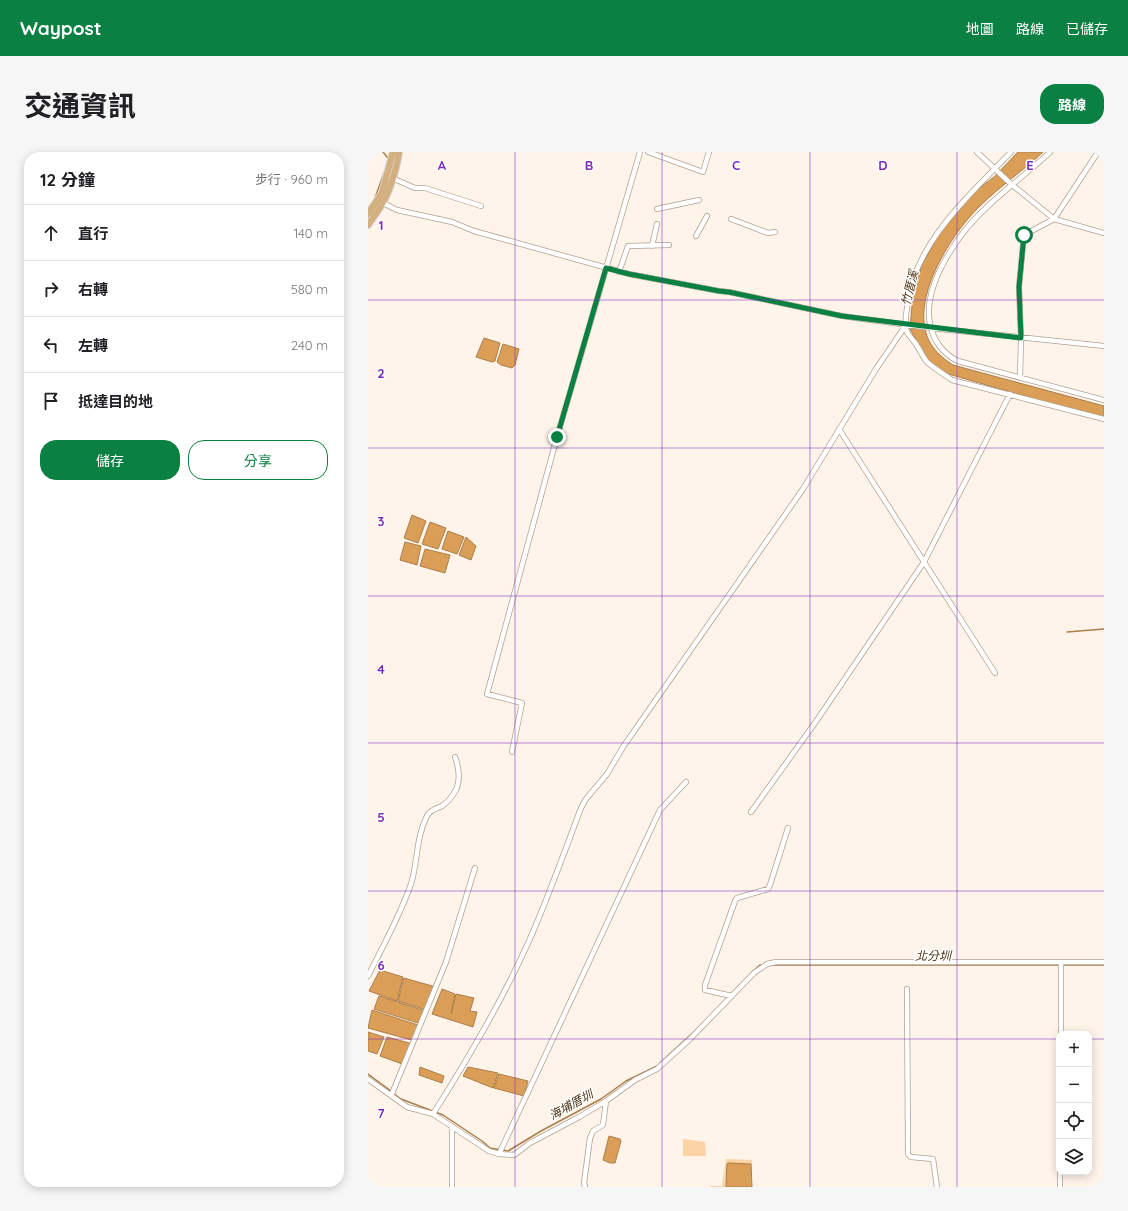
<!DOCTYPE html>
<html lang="zh-TW">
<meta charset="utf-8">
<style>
:root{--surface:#fff;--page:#f6f6f6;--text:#202124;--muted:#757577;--line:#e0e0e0;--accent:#0b8043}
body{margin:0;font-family:Quicksand,"Noto Sans TC",sans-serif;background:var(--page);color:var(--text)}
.controls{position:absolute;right:12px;bottom:12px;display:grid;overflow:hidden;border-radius:8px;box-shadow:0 2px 10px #0003}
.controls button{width:36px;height:36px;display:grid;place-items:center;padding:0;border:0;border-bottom:1px solid var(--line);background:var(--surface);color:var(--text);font:20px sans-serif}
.stop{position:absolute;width:12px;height:12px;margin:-9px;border:3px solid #0b8043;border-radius:50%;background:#fff}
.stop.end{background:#0b8043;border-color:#fff;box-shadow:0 1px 4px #0008}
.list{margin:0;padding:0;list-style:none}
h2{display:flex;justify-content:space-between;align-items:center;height:52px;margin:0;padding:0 16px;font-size:17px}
h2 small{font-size:13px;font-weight:400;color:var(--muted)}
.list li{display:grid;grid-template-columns:26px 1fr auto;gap:12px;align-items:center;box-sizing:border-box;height:56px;padding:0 16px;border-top:1px solid var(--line)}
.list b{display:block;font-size:15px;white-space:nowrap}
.list em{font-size:13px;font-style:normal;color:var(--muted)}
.actions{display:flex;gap:8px;padding:12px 16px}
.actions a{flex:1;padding:9px 0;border:1px solid var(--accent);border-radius:16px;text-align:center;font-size:14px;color:var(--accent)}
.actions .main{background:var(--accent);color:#fff}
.icon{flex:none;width:22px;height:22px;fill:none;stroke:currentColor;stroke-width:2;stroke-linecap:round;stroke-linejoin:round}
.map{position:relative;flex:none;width:736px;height:1035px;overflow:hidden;border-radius:16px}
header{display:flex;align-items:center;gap:24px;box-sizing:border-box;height:56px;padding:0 20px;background:var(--accent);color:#fff}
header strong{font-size:19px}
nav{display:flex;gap:22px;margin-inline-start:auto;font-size:14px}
.intro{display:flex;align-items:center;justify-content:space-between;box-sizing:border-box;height:96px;padding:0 24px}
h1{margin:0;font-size:28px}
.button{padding:10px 18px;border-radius:16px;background:var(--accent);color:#fff;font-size:14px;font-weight:700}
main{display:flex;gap:24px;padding:0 24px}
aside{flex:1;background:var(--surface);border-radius:16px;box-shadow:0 2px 10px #0003}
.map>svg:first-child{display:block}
.green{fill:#fdd2a4}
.water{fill:#db9e57;stroke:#ab7e4b}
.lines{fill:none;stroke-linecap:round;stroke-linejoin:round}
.stream{stroke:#ab7e4b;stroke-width:1.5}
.minor-casing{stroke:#b0a191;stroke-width:6}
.major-casing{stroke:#d4d3d1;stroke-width:8}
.minor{stroke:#fff;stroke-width:4.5}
.major{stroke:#d4af80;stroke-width:6}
.route{stroke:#0b8043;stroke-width:5}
.grid{fill:none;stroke:#7b2cbf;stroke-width:1;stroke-opacity:0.55}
.labels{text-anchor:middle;stroke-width:3;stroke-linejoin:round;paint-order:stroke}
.water-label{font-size:12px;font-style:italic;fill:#4f3517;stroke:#fff}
.grid-label{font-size:13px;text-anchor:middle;font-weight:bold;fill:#7b2cbf;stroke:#fff;stroke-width:3;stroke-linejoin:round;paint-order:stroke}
</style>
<header>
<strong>Waypost</strong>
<nav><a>地圖</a><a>路線</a><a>已儲存</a></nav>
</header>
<div class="intro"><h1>交通資訊</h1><a class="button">路線</a></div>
<main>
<aside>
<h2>12 分鐘<small>步行 · 960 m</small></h2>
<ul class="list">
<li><svg class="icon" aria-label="ahead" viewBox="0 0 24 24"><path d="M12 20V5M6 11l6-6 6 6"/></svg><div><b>直行</b></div><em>140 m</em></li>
<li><svg class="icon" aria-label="right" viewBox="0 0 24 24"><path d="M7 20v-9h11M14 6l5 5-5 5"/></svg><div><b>右轉</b></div><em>580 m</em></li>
<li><svg class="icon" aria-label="left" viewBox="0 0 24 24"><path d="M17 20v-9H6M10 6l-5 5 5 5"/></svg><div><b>左轉</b></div><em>240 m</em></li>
<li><svg class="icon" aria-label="arrive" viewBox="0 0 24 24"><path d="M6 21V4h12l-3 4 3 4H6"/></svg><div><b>抵達目的地</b></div></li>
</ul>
<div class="actions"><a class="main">儲存</a><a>分享</a></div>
</aside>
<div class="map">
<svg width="736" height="1035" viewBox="0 0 736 1035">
<rect width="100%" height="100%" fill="#fef4ea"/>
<path class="green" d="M315 987 337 990 338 1004H315Z
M358 1007 384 1008 383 1035H342V1034H354Z"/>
<path class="water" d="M650 0H675C655 19 632 34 612 54 584 81 544 143 559 184 563 196 574 206 585 213L736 254V267L577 221 559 208 542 177 545 142 554 113 571 81 606 40 626 25Z
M116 186 132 191 127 209 124 210 108 205Z
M135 192 151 197 147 213 144 216 133 213 129 210Z
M44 363 58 369 50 391 36 386Z
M62 370 78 376 70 397 54 392Z
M80 379 96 385 89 402 74 397Z
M98 385 108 394 103 408 91 403Z
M37 390 53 394 49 413 32 408Z
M57 397 82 403 77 421 52 414Z
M12 818 35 825 29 849 1 839Z
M36 826 68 835 58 858 30 849Z
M74 837 87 842 83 862 88 842 106 846 102 859 109 860 105 875 64 862Z
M11 844 57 859 53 872 6 857Z
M4 858 53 874 47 889 0 876Z
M0 880 16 885 9 902 0 899Z
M19 885 45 892 37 913 12 904Z
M52 915 76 924 74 931 51 923Z
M100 915 130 921 125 936 95 924Z
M131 922 160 929 156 944 126 936Z
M241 984 252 987 253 989 247 1011H242L235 1008Z
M360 1011 383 1012 384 1035H358L359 1012Z"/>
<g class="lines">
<path class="stream" d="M15 0 20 6V8
M7 46 16 21
M699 480 736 477
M404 813H736
M384 820 392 813H394
M292 911 329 877
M0 922 23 939
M26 942 33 947 75 963 114 989 122 996 140 999 173 979 233 947 258 929 289 914"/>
<defs>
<path id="minor" d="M280 0 335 20 341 0
M609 0 642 31 686 67 736 81
M643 0C601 44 545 92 539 156 538 163 536 173 539 180 541 184 545 188 548 192 552 198 555 205 559 210 567 217 576 222 584 228L736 267
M682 0C662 19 640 35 620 54 592 79 554 132 562 172 565 188 575 202 590 209L736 248
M24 26 47 36H57L113 54
M13 50 29 58 84 70 106 79 261 122 351 139 361 140 474 164 563 176 736 194
M289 57 331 48
M363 67 400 81 407 80
M328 84 339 64
M284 94 289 72
M251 120 260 94 301 93
M652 226 653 186 651 135 656 83 686 67 730 0
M471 277 627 521
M144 600 154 551 119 542 189 285 272 0
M383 660 449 568 556 410 642 242
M0 824C15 794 32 764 43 732 50 709 48 685 59 664 63 657 68 657 74 654 79 651 85 643 88 638 93 627 91 616 87 605
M539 837 540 1002 543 1005 565 1007 569 1035
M364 844 337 838V833L367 749 369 746 400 737 402 733 420 676
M693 882V810
M0 927 39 955 65 962 121 999 131 1002 146 1003 162 991 211 965 238 949 267 928 289 917 321 888 386 821 399 812 408 810H736
M23 944 78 810 107 716
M65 962C100 907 134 849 161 789 180 746 196 701 213 656L218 647 239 622 255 595 435 337 508 217 538 173
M131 1002 292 658 318 630
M692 1020V1035
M84 1035V975
M217 1035 216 1031 222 986 225 979 235 973 238 949"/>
<path id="major" d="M0 62 14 41 25 0
M0 73C5 66 10 59 14 52 22 39 29 15 31 0"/>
</defs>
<use href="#minor" class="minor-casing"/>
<use href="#major" class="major-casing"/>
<use href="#minor" class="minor"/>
<use href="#major" class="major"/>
</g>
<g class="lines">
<path class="route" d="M189 285 238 116 261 122 351 139 361 140 474 164 653 186 651 135 656 83"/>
</g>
<path class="grid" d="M147 0V1035M294 0V1035M442 0V1035M589 0V1035M0 148H736M0 296H736M0 444H736M0 591H736M0 739H736M0 887H691M721 887H736"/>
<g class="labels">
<g class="water-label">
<text transform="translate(542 136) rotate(-76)" y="4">竹厝溪</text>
<text x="565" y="808">北分圳</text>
<text transform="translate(203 953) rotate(-29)" y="4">海埔厝圳</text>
</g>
</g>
<g class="grid-label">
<text x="74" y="18">A</text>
<text x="221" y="18">B</text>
<text x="368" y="18">C</text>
<text x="515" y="18">D</text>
<text x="662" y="18">E</text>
<text x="13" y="78">1</text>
<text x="13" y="226">2</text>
<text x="13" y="374">3</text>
<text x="13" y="522">4</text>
<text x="13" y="670">5</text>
<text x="13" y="818">6</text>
<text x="13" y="966">7</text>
</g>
</svg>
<div class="controls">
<button>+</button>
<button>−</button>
<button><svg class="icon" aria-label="locate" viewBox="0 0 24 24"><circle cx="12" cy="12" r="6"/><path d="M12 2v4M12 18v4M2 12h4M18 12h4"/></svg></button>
<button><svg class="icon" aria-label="layers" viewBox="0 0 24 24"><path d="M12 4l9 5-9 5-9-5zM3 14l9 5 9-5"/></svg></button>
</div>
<div class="stop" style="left:656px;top:83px"></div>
<div class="stop end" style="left:189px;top:285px"></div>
</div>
</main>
